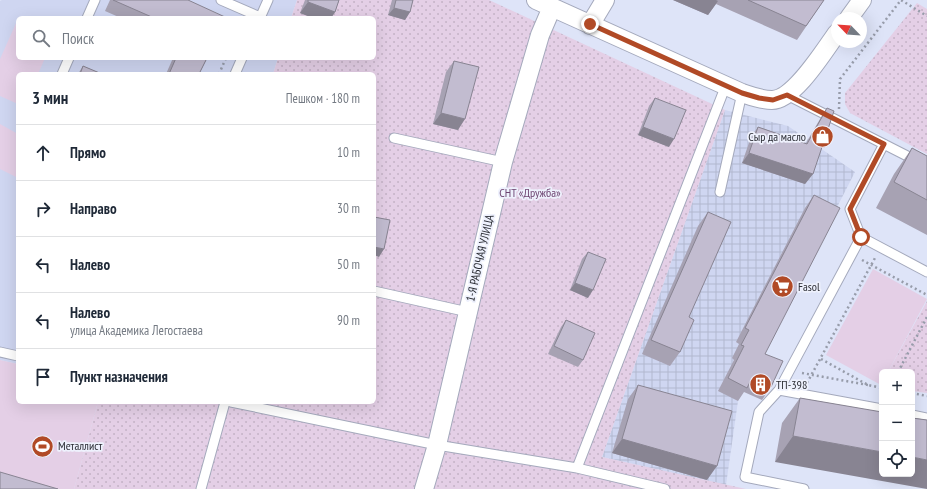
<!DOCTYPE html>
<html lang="ru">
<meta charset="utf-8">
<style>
:root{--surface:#fff;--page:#f6f6f7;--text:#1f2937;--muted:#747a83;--line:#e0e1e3}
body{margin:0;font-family:"PT Sans Narrow",sans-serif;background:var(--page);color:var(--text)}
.controls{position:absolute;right:12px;bottom:12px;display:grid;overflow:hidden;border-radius:6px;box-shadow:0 4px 16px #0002}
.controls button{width:36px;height:36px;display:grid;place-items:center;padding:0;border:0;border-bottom:1px solid var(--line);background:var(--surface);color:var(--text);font:20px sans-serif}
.compass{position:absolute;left:831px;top:12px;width:36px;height:36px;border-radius:50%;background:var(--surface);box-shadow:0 4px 16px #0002;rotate:295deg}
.stop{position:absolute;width:12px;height:12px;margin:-9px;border:3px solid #b14a26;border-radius:50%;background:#fff}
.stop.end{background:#b14a26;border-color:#fff;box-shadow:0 1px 4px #0008}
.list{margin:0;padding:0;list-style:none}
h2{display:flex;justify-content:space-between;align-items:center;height:52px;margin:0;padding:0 16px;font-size:17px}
h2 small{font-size:13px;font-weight:400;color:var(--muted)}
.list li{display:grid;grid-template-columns:26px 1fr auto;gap:12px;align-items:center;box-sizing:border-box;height:56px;padding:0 16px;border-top:1px solid var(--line)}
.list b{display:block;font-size:15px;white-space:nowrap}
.list p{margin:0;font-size:13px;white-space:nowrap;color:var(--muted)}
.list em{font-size:13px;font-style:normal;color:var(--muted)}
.icon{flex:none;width:22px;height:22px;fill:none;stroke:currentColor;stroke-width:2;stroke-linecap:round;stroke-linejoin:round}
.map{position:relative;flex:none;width:927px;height:489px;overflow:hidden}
.search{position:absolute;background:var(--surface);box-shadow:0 4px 16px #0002;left:16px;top:16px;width:360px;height:44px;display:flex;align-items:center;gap:10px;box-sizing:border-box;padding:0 14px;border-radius:6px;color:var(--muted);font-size:15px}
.panel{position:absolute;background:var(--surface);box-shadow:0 4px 16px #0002;left:16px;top:72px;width:360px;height:332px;border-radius:6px}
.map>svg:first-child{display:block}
.built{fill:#cfd6f1}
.industrial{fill:url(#industrial-grid)}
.green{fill:url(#green-dots)}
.pitch{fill:#e4cfe6}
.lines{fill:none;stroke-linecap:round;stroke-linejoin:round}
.service-casing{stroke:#a4a9bc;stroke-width:11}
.minor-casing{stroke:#a4a9bc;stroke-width:20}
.path{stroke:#979caa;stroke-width:2.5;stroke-dasharray:2 3;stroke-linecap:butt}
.service{stroke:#fff;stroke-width:9}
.minor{stroke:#fff;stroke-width:18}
.wall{fill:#a7a2b3}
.shaded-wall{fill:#888492}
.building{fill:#c2bcd0;stroke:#888492}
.route{stroke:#b14a26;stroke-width:5}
.labels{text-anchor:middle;stroke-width:3.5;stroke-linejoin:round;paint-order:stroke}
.poi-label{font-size:12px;fill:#2b2d34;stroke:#eef1fd;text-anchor:start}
.park-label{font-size:12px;fill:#6d4471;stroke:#eef1fd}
.street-label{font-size:12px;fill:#2b2d34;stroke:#eef1fd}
</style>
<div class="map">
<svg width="927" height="489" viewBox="0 0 927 489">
<defs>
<pattern id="industrial-grid" width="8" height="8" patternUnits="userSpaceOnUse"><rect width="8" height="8" fill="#cfd6f1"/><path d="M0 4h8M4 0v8" fill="none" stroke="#b2b8cf"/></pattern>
<pattern id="green-dots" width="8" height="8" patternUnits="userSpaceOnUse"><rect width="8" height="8" fill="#e4cfe6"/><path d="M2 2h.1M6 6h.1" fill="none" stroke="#c4b2c6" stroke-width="1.8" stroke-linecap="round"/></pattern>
</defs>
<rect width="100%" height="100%" fill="#dee4f8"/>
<path class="built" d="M2 0H297L291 18H18V58H278L273 74H18V364L0 360V1Z"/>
<path class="industrial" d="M725 110 788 126 855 172 738 401 726 485 602 457Z"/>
<path class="green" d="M297 0H489L725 110 602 457 746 489H74L98 402H374V74H273L278 58H374V18H291Z
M917 3 927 9V154L850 113 845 104V93Z
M927 301V393L912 391V372H888Z"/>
<path class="pitch" d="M17 21H18V58H45L38 74H18V104L0 96V59Z
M0 124 18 134V178L0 169Z
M873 269 927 299 888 372H882L881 385 826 355Z
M0 360 18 364V402H98L74 489H0Z"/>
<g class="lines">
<defs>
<path id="service" d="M221 0 260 17
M87 18 95 0
M260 18 268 0
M62 74 69 58
M235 74 242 58
M787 95 927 166
M394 138 503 162
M720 192 742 93
M861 237 927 272
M374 291 468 312
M0 352 18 356
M779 390 882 409
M231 402 437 445 577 468 665 489
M912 415 927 418
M577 468 726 85
M201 489 225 402
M804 489 745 477 759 412 779 390 861 237 850 209 884 144"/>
<path id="minor" d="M536 0 742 93C751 96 761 100 772 100 794 100 824 51 837 33
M849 18 862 0
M590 25 605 0
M424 489 437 445 503 162 540 35 552 7"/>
</defs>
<use href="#service" class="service-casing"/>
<use href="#minor" class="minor-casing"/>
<path class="path" d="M219 74 226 58
M839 109 840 79 901 0 927 16
M862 260 927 295
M821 359 868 385 882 388
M898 372 927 317
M802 373 868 385
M807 383 875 258
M912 393 927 396"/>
<use href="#service" class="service"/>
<use href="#minor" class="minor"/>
</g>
<path class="wall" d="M110 0H188L224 18H121L105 11Z
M305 0H339L335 12 331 18H313L300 13Z
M392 0H413L410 12 405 20 388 15Z
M673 0H824L797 40 716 4 708 15Z
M173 58H207L199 74H166Z
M454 61 458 130 433 124 446 72Z
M83 66 102 74H78Z
M655 98 669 147 638 135 649 106Z
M827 108 813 174 805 184 742 163 751 137 758 127 806 143 820 119Z
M912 148 927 156V235L876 208 894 174Z
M814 195 765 354 771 387 762 400 744 392 738 401 718 391 734 360 732 358 739 344 736 342 805 208Z
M708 212 689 317 680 352 670 366 642 354 698 226Z
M588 252V298L570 290 582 259Z
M566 320 583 360 578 367 548 354 561 327Z
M638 385 707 480 612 453 628 399Z
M800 398 927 420 775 462 782 423Z"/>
<path class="shaded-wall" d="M673 0H716L718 1 708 15Z
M308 2 335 12 331 18H313L300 13Z
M394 8 410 12 405 20 388 15Z
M441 113 465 119 458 130 433 124Z
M643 127 674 139 669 147 638 135Z
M749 153 813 174 805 184 742 163Z
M374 247 384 249 379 257 374 255Z
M575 283 593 290 588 298 570 290Z
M793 436 882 452V474H912V457L927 460V489L775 462Z
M622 439 717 466 707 480 612 453Z"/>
<path class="building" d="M113 0H188L225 17 224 18H154Z
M308 0H339L335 12 308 2Z
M396 0H413L410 12 394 8Z
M748 0H824L806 26Z
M176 58H207L199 74H169Z
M454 61 479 67 465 119 441 113Z
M83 66 102 74H80Z
M655 98 686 110 674 139 643 127Z
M827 108 834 111 813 174 749 153 758 127 807 144Z
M912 148 927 156V200L894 182Z
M814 195 840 208 765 354 783 361 771 387 752 378 747 388 728 378 744 346 741 345 749 330 745 328Z
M708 212 731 222 689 317 694 320 680 352 651 340Z
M374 217 390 220 384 249 374 247Z
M588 252 606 259 593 290 575 283Z
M566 320 595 333 583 360 554 346Z
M638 385 732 411 717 466 622 439Z
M800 398 882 412V452L793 436Z
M912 418 927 420V460L912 457Z
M0 472 58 489H0Z"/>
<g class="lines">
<path class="route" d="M590 24 742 93 759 98 773 100 787 95 884 144 850 209 861 237"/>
</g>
<defs>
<symbol id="shop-disc" viewBox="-11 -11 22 22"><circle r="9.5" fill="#b14a26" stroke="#eef1fd"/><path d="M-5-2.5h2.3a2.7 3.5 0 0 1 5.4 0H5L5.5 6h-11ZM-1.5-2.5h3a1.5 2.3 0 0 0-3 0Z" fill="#fff"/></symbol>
<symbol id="supermarket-disc" viewBox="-11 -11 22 22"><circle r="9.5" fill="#b14a26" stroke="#eef1fd"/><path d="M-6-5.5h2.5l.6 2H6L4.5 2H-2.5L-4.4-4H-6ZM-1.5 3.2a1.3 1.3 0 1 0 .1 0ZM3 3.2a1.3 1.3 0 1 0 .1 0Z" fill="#fff"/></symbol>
<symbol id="building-disc" viewBox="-11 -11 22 22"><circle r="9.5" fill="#b14a26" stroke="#eef1fd"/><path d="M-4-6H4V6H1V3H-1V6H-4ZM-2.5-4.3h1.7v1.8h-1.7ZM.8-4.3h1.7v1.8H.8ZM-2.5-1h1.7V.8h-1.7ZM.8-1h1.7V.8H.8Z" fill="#fff"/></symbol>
<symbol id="stadium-disc" viewBox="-11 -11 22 22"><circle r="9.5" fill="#b14a26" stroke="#eef1fd"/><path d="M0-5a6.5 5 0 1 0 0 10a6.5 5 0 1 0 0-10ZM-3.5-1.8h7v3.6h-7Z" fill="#fff"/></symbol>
</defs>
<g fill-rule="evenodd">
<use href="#shop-disc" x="810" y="124" width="25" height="25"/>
<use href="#supermarket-disc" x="770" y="274" width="25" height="25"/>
<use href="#building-disc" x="748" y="372" width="25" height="25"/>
<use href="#stadium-disc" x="30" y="434" width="25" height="25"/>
</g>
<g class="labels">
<g class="poi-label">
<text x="806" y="141" text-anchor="end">Сыр да масло</text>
<text x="798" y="291">Fasol</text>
<text x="776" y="389">ТП-398</text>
<text x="58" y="450">Металлист</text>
</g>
<g class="park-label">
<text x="530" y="197">СНТ «Дружба»</text>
</g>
<g class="street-label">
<text transform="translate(480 258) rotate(-77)" y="4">1-Я РАБОЧАЯ УЛИЦА</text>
</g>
</g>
</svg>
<div class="controls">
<button>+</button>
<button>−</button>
<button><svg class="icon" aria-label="locate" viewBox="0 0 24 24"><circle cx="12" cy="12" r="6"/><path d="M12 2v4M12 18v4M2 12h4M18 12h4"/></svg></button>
</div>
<svg class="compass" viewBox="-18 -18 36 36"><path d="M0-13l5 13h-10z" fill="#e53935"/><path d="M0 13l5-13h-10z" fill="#747a83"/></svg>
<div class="stop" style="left:861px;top:237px"></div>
<div class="stop end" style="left:590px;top:24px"></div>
<div class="search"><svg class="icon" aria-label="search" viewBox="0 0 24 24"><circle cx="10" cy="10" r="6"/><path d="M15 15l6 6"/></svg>Поиск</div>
<section class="panel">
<h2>3 мин<small>Пешком · 180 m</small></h2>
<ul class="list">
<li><svg class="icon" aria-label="ahead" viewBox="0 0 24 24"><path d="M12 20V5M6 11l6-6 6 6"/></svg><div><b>Прямо</b></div><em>10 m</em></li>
<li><svg class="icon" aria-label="right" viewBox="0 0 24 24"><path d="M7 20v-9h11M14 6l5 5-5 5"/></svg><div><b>Направо</b></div><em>30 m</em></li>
<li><svg class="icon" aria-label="left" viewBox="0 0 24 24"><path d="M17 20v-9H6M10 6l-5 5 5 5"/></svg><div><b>Налево</b></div><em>50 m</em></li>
<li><svg class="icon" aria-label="left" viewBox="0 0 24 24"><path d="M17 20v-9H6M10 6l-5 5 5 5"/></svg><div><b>Налево</b><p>улица Академика Легостаева</p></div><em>90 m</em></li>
<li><svg class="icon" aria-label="arrive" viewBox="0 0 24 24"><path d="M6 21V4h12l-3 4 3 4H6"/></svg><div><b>Пункт назначения</b></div></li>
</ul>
</section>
</div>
